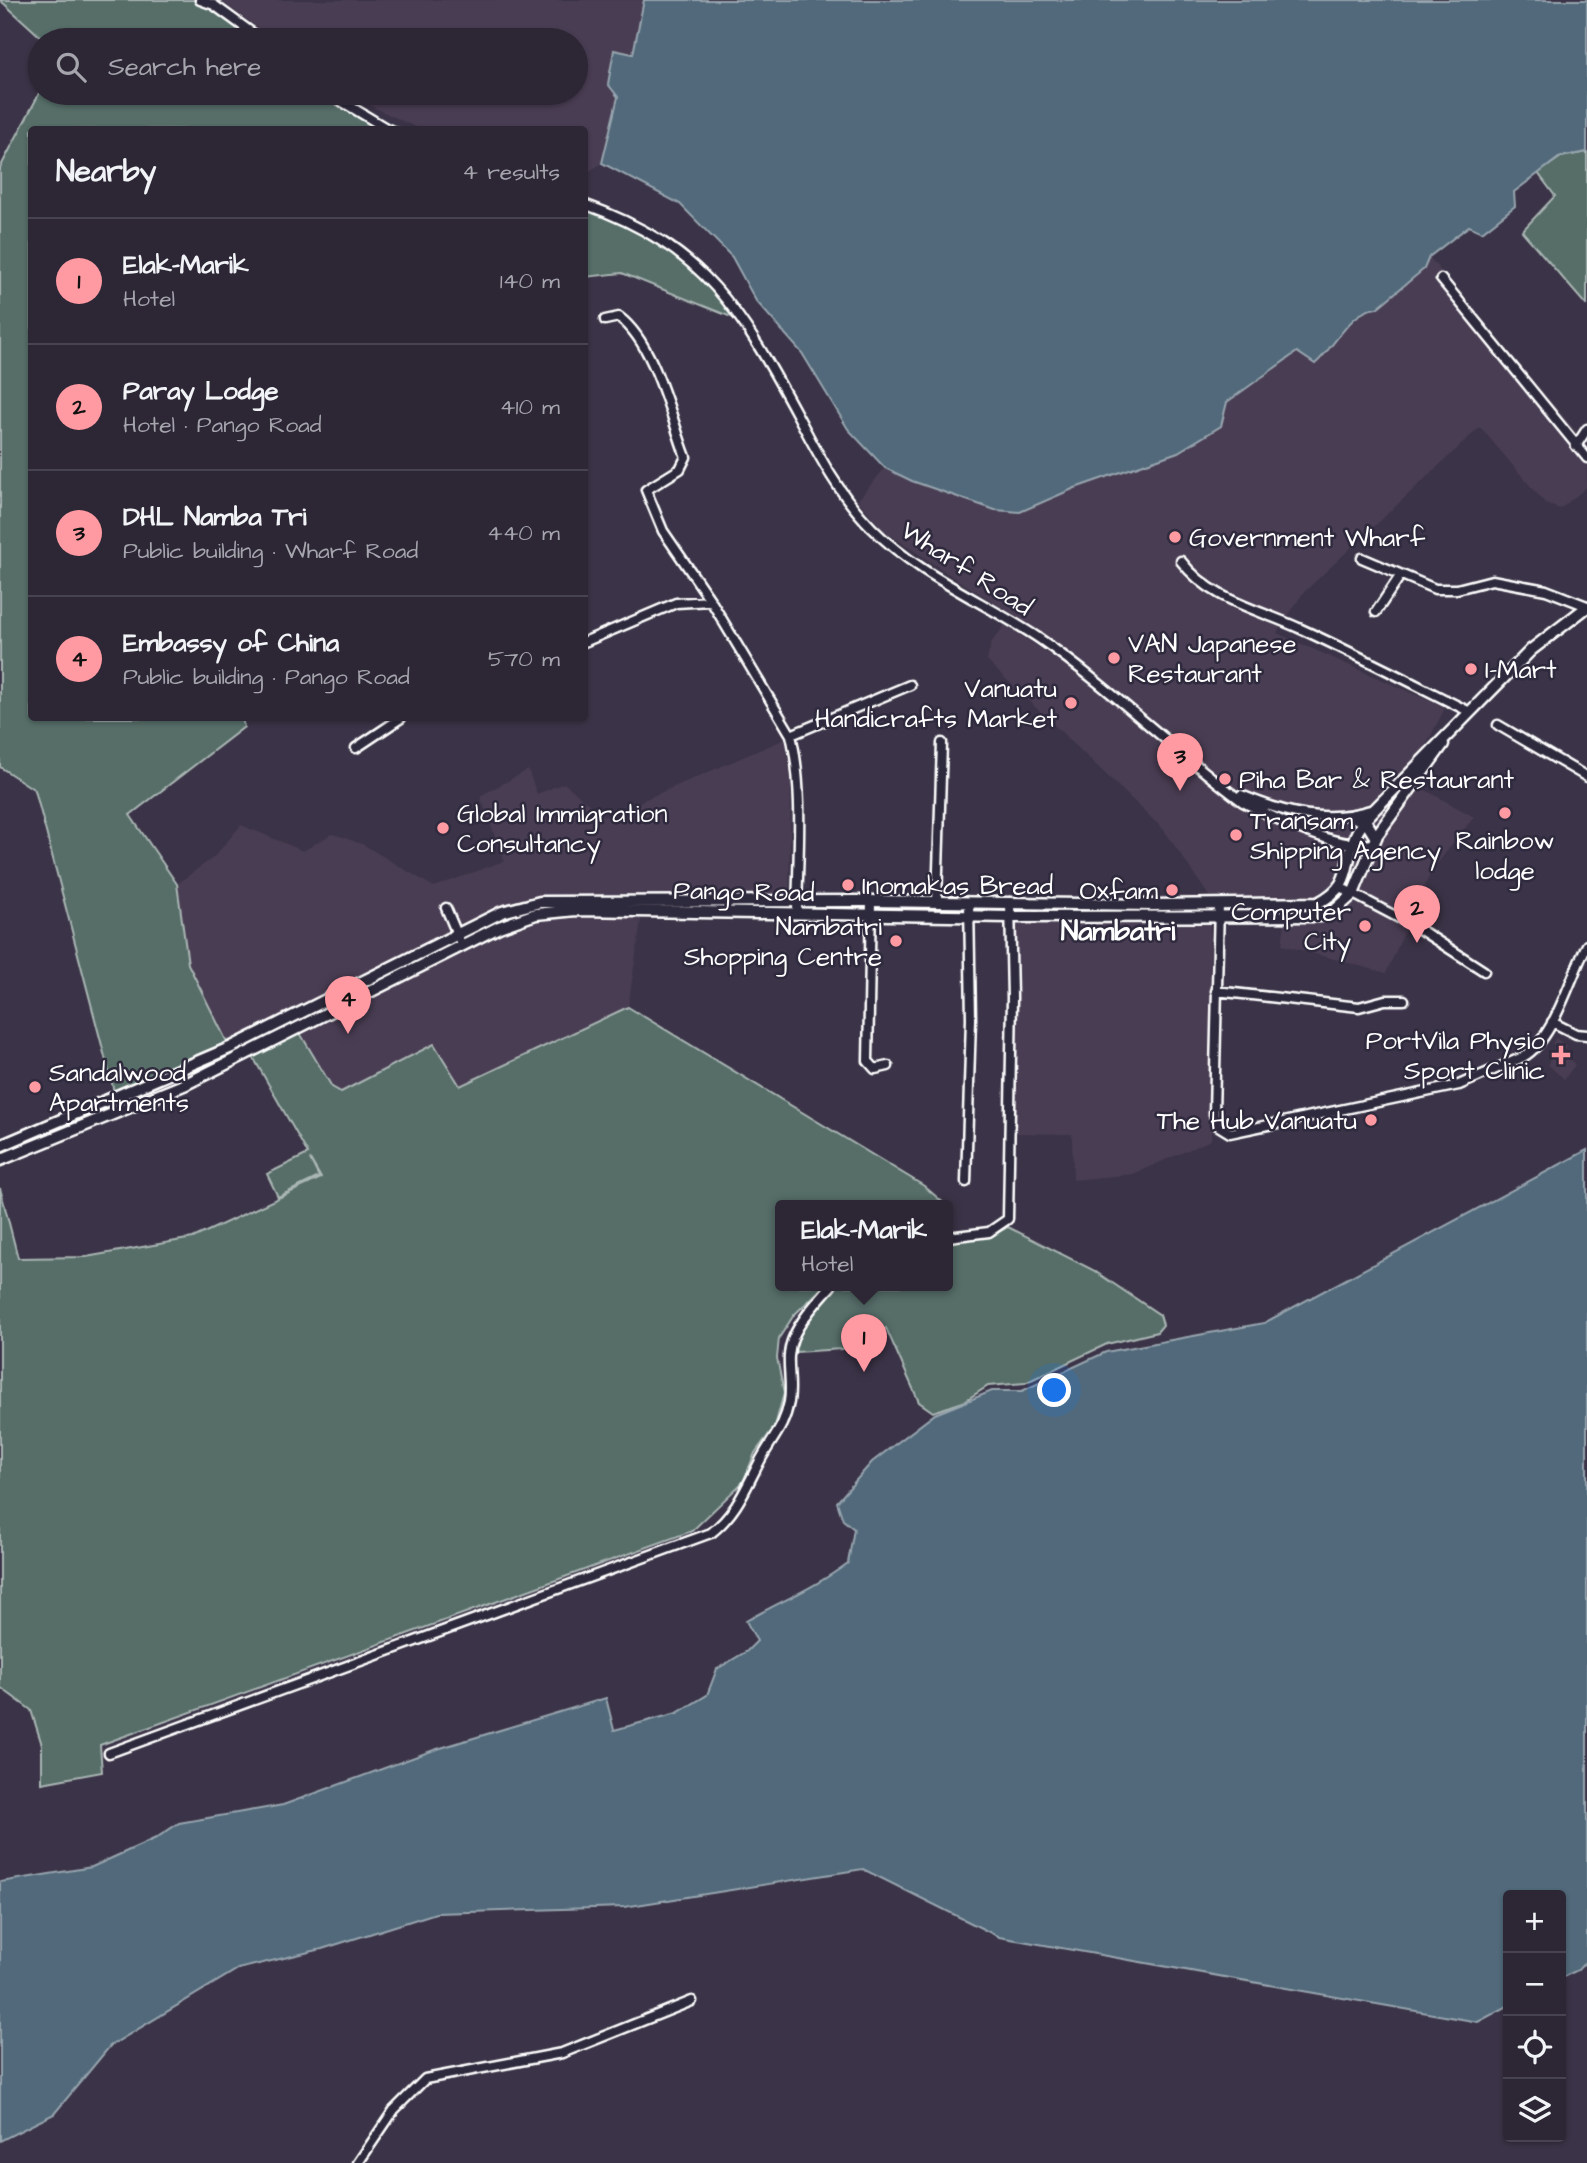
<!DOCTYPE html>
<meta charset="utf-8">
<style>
:root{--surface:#2c2635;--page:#383241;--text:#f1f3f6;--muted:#a6a5ad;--line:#484350;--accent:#ff9aa2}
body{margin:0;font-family:"Architects Daughter",sans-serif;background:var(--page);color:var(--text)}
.controls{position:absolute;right:21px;bottom:21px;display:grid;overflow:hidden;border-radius:7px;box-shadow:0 2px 5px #0004}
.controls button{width:63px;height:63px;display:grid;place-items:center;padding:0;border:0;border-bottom:2px solid var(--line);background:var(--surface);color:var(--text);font:35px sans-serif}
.you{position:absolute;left:1055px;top:1391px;width:24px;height:24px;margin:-18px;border:5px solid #fff;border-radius:50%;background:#1a73e8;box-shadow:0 0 0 10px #1a73e833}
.badge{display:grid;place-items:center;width:46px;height:46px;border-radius:50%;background:var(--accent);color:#111;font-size:23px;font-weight:700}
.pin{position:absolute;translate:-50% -58px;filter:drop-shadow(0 2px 4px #0008)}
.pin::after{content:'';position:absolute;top:37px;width:24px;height:21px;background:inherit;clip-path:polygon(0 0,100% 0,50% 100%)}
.popup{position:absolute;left:775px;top:1200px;width:178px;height:91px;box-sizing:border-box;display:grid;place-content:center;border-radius:7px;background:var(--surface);filter:drop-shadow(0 2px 5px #0005);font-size:23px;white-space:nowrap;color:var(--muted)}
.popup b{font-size:26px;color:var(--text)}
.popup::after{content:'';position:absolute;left:50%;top:100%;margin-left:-14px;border:14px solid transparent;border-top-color:var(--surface)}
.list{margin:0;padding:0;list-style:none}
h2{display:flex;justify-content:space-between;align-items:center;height:91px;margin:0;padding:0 28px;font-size:30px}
h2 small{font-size:23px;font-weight:400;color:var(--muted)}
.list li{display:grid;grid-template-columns:46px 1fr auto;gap:21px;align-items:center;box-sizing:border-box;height:126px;padding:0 28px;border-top:2px solid var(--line)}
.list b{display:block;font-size:26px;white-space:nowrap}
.list p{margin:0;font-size:23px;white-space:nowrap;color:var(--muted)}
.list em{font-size:23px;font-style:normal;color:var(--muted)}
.icon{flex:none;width:38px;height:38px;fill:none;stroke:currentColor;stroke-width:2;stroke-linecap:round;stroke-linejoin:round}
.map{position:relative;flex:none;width:1587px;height:2163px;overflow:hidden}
.search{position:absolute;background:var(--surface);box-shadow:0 2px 5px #0004;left:28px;top:28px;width:560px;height:77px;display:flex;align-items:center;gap:18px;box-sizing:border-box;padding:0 24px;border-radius:38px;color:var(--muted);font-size:26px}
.panel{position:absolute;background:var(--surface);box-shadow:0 2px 5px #0004;left:28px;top:126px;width:560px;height:595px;border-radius:7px}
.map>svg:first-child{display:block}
.built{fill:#4a3e52}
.green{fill:#566d68;stroke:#aab6b4;stroke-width:2}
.water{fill:#51697a;stroke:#97a5af;stroke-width:2}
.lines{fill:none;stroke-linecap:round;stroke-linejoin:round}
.minor-casing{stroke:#fff;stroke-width:13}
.tertiary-casing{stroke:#fff;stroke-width:15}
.minor{stroke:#2f2a3d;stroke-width:8}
.tertiary{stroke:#2f2a3d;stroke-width:10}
.poi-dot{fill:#ff9aa2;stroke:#2f2a3d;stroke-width:2.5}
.labels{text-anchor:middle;stroke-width:5;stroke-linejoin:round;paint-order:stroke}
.poi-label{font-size:26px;fill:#fff;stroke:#2f2a3d;text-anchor:start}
.street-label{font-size:26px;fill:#fff;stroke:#2f2a3d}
.neighbourhood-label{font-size:28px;font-weight:bold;fill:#fff;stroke:#2f2a3d}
</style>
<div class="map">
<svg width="1587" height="2163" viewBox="0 0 1587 2163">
<rect width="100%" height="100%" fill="#3b3347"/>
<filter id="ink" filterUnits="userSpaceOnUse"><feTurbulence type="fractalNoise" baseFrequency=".0143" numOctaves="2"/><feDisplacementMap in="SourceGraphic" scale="14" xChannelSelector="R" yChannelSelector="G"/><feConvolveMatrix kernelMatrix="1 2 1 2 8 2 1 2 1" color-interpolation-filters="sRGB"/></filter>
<g filter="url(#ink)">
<path class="built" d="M220 0H644L633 54 614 50 619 96 602 163 585 174 584 130 420 129 343 93H576V40H274Z
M1429 257 1584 441 1587 437V487L1560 509 1545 503 1480 427 1303 593 1277 633 1445 708 1425 747 1380 798 1422 788 1474 817 1432 870 1386 973 1282 945 1288 899 1210 897 1211 1140 1133 1174 1073 1180 1072 1134 1014 1133 1017 897 1209 896 1164 830 987 661 991 643 1005 625 1071 669 1079 661 1045 634 953 577 883 530 858 500 885 468 995 510 1047 502 1226 402 1298 352 1315 364 1327 354 1337 337 1368 309 1378 308 1424 269Z
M785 739 791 783 789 896 645 895 628 1007 459 1086 434 1044 341 1092 332 1087 292 1018 231 1050 188 964 177 884 214 857 241 825 303 851 332 834 340 836 364 845 434 887 504 861 480 796 528 770 537 794 564 783 604 817Z
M1556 1038 1566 1046 1563 1050 1575 1065 1564 1079 1547 1064 1559 1049 1552 1043Z"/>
<path class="green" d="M0 0H207L263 40H44Z
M40 92 331 93 360 111 402 129 32 130V718H242L244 727 130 815 177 884 188 964 231 1050 117 1103 35 790 0 767V168Z
M1587 152V304L1586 305 1522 231 1555 196 1538 173 1561 157Z
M584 202C616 216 649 228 677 247 703 266 722 296 741 321L622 273 585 277Z
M628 1007 924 1186 946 1205 780 1206V1286H824L794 1315 779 1338 777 1358 784 1393 775 1426 755 1453 743 1482 692 1531 100 1745 102 1772 42 1783V1745L31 1710 0 1687V1188L18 1258 86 1257 193 1238 321 1178 310 1159 319 1177 278 1197 267 1174 308 1154 253 1057 300 1033 332 1087 341 1092 434 1044 460 1086Z
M1008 1227 1093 1270 1160 1315 1163 1325 1157 1332 1107 1344 1025 1383 988 1386 963 1402 933 1412 919 1402 886 1328 842 1349 796 1352 793 1343 802 1324 837 1286H948V1241L992 1236Z"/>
<path class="water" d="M644 0H1587V152L1560 157 1514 192 1515 206 1482 232 1469 226 1429 257 1424 269 1377 308C1350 310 1334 348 1315 364L1297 352 1227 402 1221 426 1178 452 1075 488 1020 512 995 510 912 481 885 468 848 429 802 353 756 301 732 257 680 204 602 163 618 97 608 84 614 50 633 54Z
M1587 1150V1960L1578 1970 1561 1978V1895H1508V2006L1478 2022 999 1937 863 1869 624 1907 436 1913 322 1949 238 1969 110 2046 54 2114 0 2141V1882L92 1867 156 1838 179 1823 283 1805 434 1750 606 1698 614 1730 677 1713 707 1695 717 1669 747 1651 757 1641 746 1621C781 1601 816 1587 848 1563L854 1529 843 1520 837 1502 872 1462 935 1414 992 1391H1022L1106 1352 1264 1323Z"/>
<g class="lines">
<defs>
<path id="minor" d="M200 0 214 5 262 40
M328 93 389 130
M584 204C705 247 741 311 799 418 820 458 840 496 872 528 919 576 985 602 1040 639 1111 688 1173 750 1243 802 1277 819 1334 849 1372 844
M1441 279 1587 458
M605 320 619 317C655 344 670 415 686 457L680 469 646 490 663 531 711 601 791 735C804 790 798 855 797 912
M1576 446 1587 429
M1362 558 1435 589H1457L1492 580 1546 590 1587 606
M1181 561C1212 601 1256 608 1301 629 1358 655 1414 684 1470 712
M1376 612 1400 576
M584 642 676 603 711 601
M1498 725 1587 777
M791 735 910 685
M356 748 401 718
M1241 795C1286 814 1327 824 1374 809
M1340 887 1416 927 1484 971
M871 901 868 1061 875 1069 888 1066
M937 902 942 743
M1219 904 1214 1114 1217 1125 1230 1133 1459 1085 1523 1057C1554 1040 1570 977 1587 945
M446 908 462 946
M1216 991 1359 1007 1385 1000H1404
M1552 1022 1576 1034 1587 1035
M966 1182 971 1019 969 903
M948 1237 989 1232 1008 1219 1012 998 1010 902
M109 1753 711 1533C737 1513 746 1487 761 1459 773 1437 784 1428 789 1402 793 1380 784 1359 793 1338 801 1319 817 1302 831 1286
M358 2163 394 2110 425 2079 562 2053 692 2001"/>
<path id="tertiary" d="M1353 816 1368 825 1376 838
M0 1146 232 1047 502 912 540 902 871 901 1153 905 1318 903C1353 885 1343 867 1355 837 1359 826 1367 817 1375 809L1531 650 1587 607
M0 1160 186 1084 499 927 536 914 576 910 1010 917 1321 916 1334 911 1353 894 1377 835 1443 744"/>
</defs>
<use href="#minor" class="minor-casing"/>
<use href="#tertiary" class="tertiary-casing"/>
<use href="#minor" class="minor"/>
<use href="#tertiary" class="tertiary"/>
</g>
</g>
<g class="poi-dot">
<circle cx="1175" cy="537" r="7"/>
<circle cx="1114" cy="658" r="7"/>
<circle cx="1471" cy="669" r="7"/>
<circle cx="1071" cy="703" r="7"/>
<circle cx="1225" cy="779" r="7"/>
<circle cx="1505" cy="813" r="7"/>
<circle cx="443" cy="828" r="7"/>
<circle cx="1236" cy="835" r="7"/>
<circle cx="848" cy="885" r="7"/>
<circle cx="1172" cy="890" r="7"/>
<circle cx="1365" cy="926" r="7"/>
<circle cx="896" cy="941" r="7"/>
<path d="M1557.5 1044.5h7v7h7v7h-7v7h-7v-7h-7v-7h7z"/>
<circle cx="35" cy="1087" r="7"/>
<circle cx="1371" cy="1120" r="7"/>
</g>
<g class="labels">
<g class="poi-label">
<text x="1189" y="546">Government Wharf</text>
<text x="1128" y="652">VAN Japanese<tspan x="1128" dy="30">Restaurant</tspan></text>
<text x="1485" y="678">I-Mart</text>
<text x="1057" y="697" text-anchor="end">Vanuatu<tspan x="1057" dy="30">Handicrafts Market</tspan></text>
<text x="1239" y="788">Piha Bar &amp; Restaurant</text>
<text x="457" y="822">Global Immigration<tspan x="457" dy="30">Consultancy</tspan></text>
<text x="1250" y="829">Transam<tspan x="1250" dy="30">Shipping Agency</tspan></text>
<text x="1505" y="849" text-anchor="middle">Rainbow<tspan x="1505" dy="30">lodge</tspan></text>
<text x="862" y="894">Inomakas Bread</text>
<text x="1158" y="899" text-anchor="end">Oxfam</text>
<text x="1351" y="920" text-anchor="end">Computer<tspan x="1351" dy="30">City</tspan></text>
<text x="882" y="935" text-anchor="end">Nambatri<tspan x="882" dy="30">Shopping Centre</tspan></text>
<text x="1545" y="1049" text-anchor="end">PortVila Physio<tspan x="1545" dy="30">Sport Clinic</tspan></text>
<text x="49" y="1081">Sandalwood<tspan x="49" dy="30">Apartments</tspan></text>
<text x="1357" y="1129" text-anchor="end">The Hub Vanuatu</text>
</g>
<g class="street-label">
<text transform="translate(967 568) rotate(33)" y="9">Wharf Road</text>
<text transform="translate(744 891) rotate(1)" y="9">Pango Road</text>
</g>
<g class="neighbourhood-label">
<text x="1118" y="940">Nambatri</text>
</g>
</g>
</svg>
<div class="controls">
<button>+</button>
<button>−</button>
<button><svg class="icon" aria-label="locate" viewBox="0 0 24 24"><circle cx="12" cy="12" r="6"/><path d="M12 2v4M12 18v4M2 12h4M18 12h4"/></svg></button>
<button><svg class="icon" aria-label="layers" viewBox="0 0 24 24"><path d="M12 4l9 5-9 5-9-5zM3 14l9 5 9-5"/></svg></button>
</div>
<div class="you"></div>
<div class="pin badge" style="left:864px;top:1372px">1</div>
<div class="popup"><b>Elak-Marik</b>Hotel</div>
<div class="pin badge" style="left:1417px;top:943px">2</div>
<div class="pin badge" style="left:1180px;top:791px">3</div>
<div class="pin badge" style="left:348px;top:1034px">4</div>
<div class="search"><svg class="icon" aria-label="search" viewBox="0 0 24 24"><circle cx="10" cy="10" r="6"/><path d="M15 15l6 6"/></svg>Search here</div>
<section class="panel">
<h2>Nearby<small>4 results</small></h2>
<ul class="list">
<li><span class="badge">1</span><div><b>Elak-Marik</b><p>Hotel</p></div><em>140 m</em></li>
<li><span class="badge">2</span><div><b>Paray Lodge</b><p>Hotel · Pango Road</p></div><em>410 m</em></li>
<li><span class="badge">3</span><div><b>DHL Namba Tri</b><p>Public building · Wharf Road</p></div><em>440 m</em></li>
<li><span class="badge">4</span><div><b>Embassy of China</b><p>Public building · Pango Road</p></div><em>570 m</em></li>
</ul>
</section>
</div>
